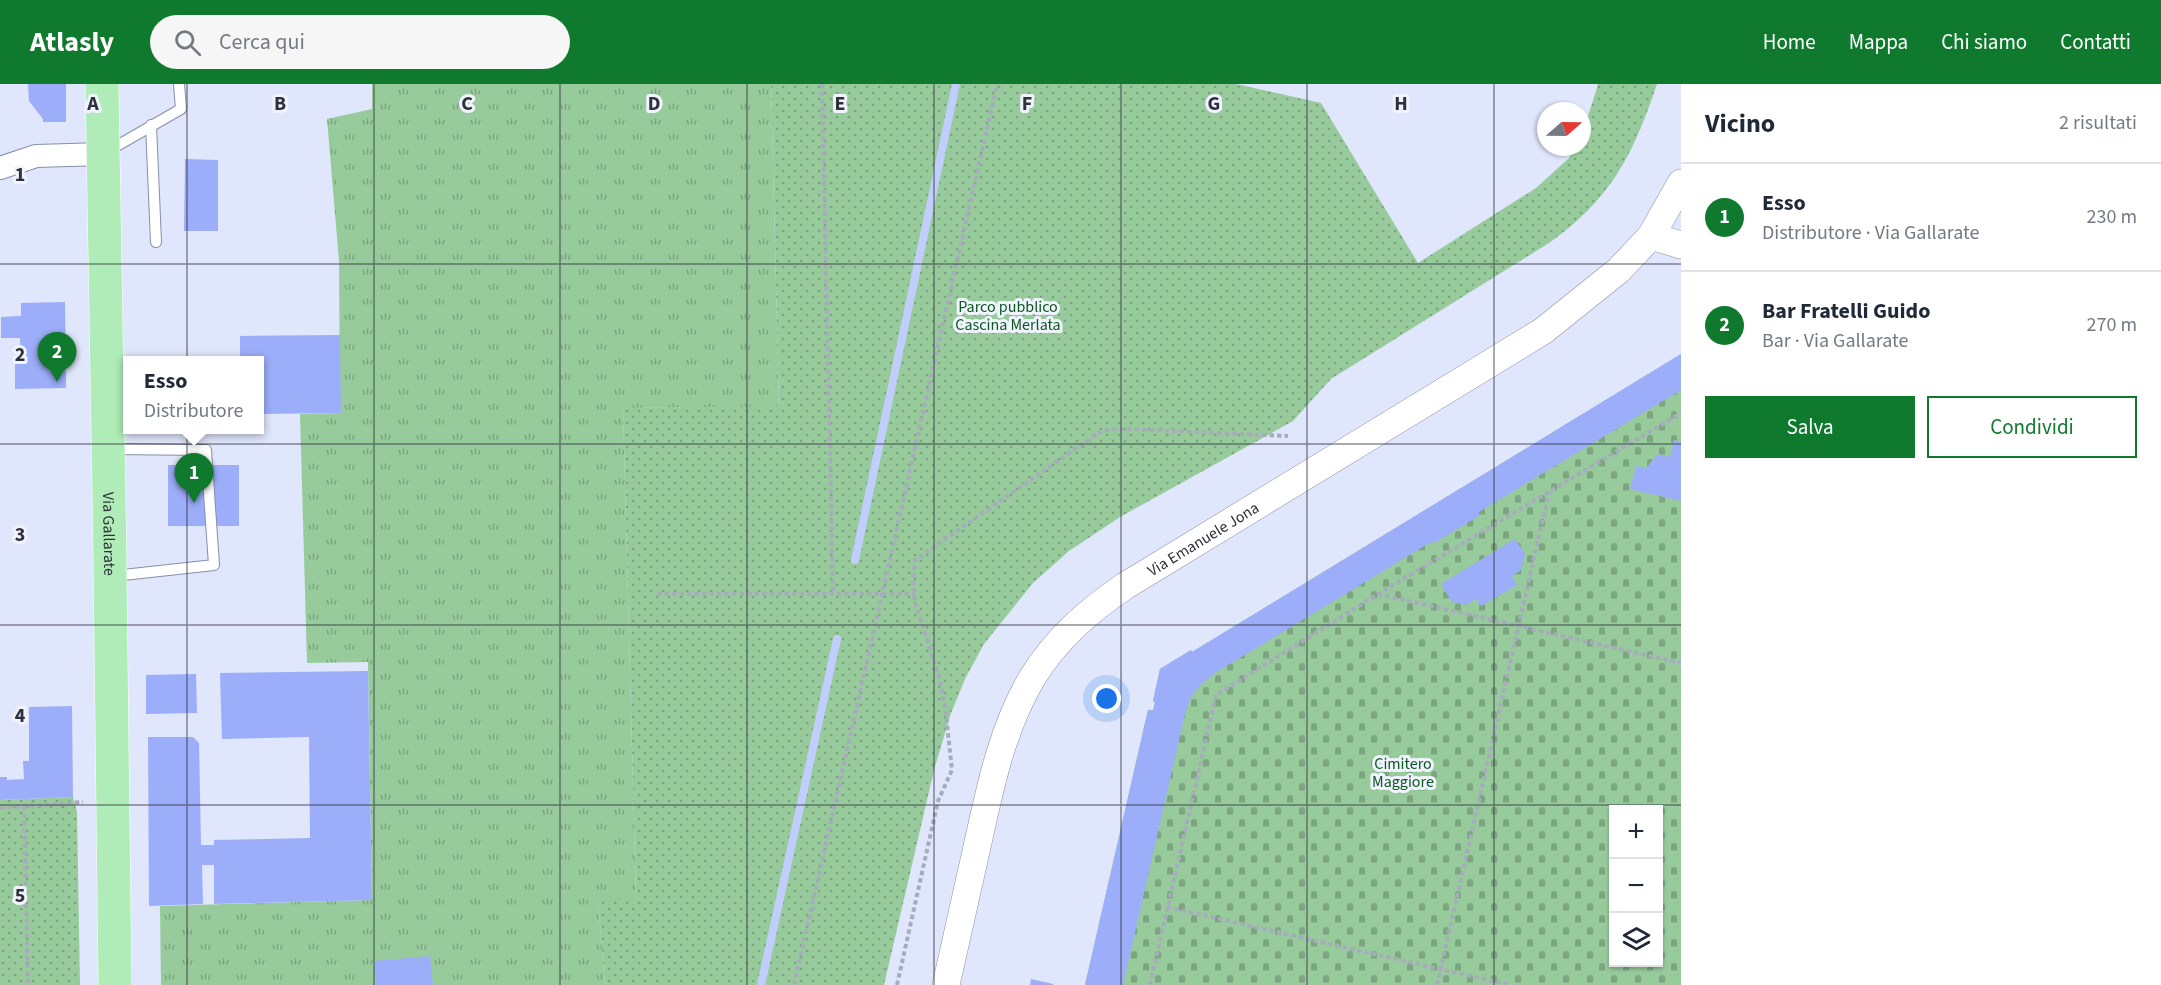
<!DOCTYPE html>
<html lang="it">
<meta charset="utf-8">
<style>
:root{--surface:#fff;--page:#f6f6f7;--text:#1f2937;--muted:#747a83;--line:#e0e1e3;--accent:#0f7a2e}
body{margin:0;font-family:"Source Sans 3",sans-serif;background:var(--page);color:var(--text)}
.controls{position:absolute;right:18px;bottom:18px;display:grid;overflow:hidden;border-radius:0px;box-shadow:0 2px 4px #0004}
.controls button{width:54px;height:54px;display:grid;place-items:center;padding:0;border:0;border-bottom:2px solid var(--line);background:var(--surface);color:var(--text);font:30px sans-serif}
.compass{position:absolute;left:1537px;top:18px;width:54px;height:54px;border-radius:50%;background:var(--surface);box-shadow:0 2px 4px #0004;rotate:70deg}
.you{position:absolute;left:1107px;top:615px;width:21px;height:21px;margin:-15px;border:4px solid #fff;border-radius:50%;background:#1a73e8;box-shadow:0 0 0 9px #1a73e833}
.badge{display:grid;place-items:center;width:39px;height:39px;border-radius:50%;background:var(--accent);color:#fff;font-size:20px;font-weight:700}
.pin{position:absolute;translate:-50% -50px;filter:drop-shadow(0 2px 3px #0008)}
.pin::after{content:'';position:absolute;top:32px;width:21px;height:18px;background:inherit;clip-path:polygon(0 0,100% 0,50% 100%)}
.popup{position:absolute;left:123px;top:272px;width:141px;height:78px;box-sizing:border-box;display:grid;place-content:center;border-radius:0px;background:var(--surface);filter:drop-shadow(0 2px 4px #0005);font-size:20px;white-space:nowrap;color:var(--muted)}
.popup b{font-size:22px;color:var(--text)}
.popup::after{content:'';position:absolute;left:50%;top:100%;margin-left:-12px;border:12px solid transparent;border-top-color:var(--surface)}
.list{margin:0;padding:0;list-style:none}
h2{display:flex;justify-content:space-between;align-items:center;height:78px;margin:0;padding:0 24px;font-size:26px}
h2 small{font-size:20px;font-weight:400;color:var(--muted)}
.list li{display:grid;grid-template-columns:39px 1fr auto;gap:18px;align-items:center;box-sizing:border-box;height:108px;padding:0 24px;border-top:2px solid var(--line)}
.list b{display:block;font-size:22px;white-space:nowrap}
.list p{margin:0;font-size:20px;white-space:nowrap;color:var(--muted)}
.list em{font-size:20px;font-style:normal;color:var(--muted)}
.actions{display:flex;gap:12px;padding:18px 24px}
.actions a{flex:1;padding:14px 0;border:2px solid var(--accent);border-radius:0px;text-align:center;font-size:21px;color:var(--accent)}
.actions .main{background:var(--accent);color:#fff}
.icon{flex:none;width:33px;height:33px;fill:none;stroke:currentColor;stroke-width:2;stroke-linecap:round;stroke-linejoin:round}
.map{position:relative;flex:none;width:1681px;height:901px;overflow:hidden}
header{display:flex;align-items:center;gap:36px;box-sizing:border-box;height:84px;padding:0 30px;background:var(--accent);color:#fff}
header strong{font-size:28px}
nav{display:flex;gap:33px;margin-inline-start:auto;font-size:21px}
.search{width:420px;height:54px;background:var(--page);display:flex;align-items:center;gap:15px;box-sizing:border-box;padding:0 21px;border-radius:33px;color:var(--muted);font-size:22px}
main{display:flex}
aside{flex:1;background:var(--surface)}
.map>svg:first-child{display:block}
.grass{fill:url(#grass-tufts)}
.cemetery{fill:url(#cemetery-stones);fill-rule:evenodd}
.park{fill:url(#park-dots)}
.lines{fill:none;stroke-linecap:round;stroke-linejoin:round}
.stream{stroke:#c1cefc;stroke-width:8}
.building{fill:#9caef9}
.service-casing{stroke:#888fa7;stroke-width:12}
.minor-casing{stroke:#888fa7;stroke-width:24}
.tertiary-casing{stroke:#888fa7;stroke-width:28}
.primary-casing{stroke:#fff;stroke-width:34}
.path{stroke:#a7acbd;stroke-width:4;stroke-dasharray:4.5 3;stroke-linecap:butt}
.service{stroke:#fff;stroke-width:10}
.minor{stroke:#fff;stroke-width:22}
.tertiary{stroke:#fff;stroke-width:27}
.primary{stroke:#b0ecb8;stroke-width:33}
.grid{fill:none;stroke:#2e303a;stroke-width:1.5;stroke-opacity:0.55}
.labels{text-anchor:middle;stroke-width:6;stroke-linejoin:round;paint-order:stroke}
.park-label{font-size:16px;fill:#0c5720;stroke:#f1f4fe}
.street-label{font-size:16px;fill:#2e303a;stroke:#f1f4fe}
.grid-label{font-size:20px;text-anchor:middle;font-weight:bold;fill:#2e303a;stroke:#f1f4fe;stroke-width:6;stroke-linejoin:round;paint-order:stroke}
</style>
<header>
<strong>Atlasly</strong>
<div class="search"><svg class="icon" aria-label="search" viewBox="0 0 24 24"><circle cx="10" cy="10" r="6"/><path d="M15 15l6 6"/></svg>Cerca qui</div>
<nav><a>Home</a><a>Mappa</a><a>Chi siamo</a><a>Contatti</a></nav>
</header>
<main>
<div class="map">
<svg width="1681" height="901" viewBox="0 0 1681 901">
<defs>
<pattern id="grass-tufts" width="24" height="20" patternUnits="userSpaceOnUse" patternTransform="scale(1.5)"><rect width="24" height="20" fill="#97cb9c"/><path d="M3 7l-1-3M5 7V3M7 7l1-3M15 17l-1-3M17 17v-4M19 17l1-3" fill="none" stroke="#7ca580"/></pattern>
<pattern id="cemetery-stones" width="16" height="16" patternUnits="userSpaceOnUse" patternTransform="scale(1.5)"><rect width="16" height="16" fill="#97cb9c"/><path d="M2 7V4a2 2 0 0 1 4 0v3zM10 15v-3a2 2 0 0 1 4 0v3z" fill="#7ca580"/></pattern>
<pattern id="park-dots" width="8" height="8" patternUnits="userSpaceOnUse" patternTransform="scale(1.5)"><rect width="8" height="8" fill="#97cb9c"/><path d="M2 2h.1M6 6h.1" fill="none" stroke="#7ca580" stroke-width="1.8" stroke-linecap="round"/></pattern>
</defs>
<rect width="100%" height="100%" fill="#e0e6fb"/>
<path class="grass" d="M372 0H771L779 323 623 324 636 816H598L605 901H161L160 822 372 816 368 578 307 579 300 330 340 329 339 177 327 35 372 25Z"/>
<path class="cemetery" d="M1681 270V901H1085L1148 626H1153L1155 618 1153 617 1160 585 1191 566 1192 568ZM1614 726H1658V878H1614Z"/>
<path class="park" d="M771 0H1236L1321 19 1418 179 1536 104 1569 74 1575 63H1582C1582 44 1593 19 1598 0H1657C1633 71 1611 115 1549 159L1331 295 1293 337 1120 433 1069 467 1033 499 984 560 966 593 951 629 934 686 884 901H605L598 816 636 815 623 324 779 322Z
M73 713 77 728 80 901H0V716Z"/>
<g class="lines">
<path class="stream" d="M855 476 956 0
M761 901 837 555"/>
</g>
<path class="building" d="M28 0H66V38H43V35L29 17Z
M185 75 218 76V147H184Z
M65 218 66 304 15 305V279L21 278 20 254H1V233L21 232V219Z
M340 251 341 329 260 330V276H240V252Z
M1681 270V306L1479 428V432L1434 459 1431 458 1215 589 1200 601 1190 615 1184 634 1123 901H1085L1148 626 1153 627 1155 618 1153 617 1160 585 1191 566 1192 568Z
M1674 356 1681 358V417L1630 405 1636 382 1646 384 1658 370 1670 373Z
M168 381H239V442H168Z
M1515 455 1525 470 1521 486 1512 492 1517 501 1481 522 1476 515 1466 521 1452 518 1441 500Z
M368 587 372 816 214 820V781H202L203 820 149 822 148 653H193L199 659 201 761H214V756L310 754 309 653 222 655 220 589Z
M196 590 197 629 146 630V591Z
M72 622 73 713 0 716V693H7V696L24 695 23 677H29V623Z
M430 872 433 901H376L374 877Z
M1031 895 1053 900V901H1030Z"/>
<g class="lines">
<defs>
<path id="service" d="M151 41 156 158
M108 67 181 25 179 0
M110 365 206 366 214 481 114 492"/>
<path id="minor" d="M0 84 36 72 103 70"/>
<g id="tertiary">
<path d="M1651 152 1681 161"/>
<path id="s1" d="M946 901C957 852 968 803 979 754 991 699 1003 643 1032 594 1056 555 1088 527 1125 502L1543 247 1619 186 1651 152 1681 99"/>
</g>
<g id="primary">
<path id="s2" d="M102 0C107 300 113 601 115 901"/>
</g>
</defs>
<use href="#service" class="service-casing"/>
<use href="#minor" class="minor-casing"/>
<use href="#tertiary" class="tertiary-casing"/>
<use href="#primary" class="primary-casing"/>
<path class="path" d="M822 0 833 510
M657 510H914
M1378 510 1681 579
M24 722 28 901
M0 724 83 718
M1167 823 1510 901
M794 901 997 0
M897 901 938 717 952 686 945 622 940 596 915 518 913 496 915 476 1098 349 1111 345H1127L1288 352
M1150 901 1216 611 1378 510 1681 329
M1437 901 1549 408"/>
<use href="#service" class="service"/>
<use href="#minor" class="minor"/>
<use href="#tertiary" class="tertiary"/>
<use href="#primary" class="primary"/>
</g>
<path class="grid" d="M187 0V901M374 0V901M560 0V901M747 0V901M934 0V901M1121 0V901M1307 0V901M1494 0V901M0 180H1681M0 360H1681M0 541H1681M0 721H1681"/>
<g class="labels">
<g class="park-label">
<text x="1008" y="228">Parco pubblico<tspan x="1008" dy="18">Cascina Merlata</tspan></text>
<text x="1403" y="685">Cimitero<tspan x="1403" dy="18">Maggiore</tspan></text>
</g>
<g class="street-label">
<text dy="6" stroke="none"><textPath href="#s2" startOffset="450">Via Gallarate</textPath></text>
<text dy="6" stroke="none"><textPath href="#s1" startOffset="543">Via Emanuele Jona</textPath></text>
</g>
</g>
<g class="grid-label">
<text x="93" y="26">A</text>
<text x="280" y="26">B</text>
<text x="467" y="26">C</text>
<text x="654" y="26">D</text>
<text x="840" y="26">E</text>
<text x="1027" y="26">F</text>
<text x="1214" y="26">G</text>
<text x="1401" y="26">H</text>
<text x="20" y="97">1</text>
<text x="20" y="277">2</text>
<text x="20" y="457">3</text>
<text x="20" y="638">4</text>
<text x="20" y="818">5</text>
</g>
</svg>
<div class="controls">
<button>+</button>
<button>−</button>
<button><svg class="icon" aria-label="layers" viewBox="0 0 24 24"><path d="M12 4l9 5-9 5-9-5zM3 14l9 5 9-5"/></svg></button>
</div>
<svg class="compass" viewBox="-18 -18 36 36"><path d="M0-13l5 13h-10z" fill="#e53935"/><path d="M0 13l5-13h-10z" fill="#747a83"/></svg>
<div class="you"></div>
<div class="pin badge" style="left:194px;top:419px">1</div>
<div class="popup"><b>Esso</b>Distributore</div>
<div class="pin badge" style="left:57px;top:298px">2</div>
</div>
<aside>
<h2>Vicino<small>2 risultati</small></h2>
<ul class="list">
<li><span class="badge">1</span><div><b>Esso</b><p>Distributore · Via Gallarate</p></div><em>230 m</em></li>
<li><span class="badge">2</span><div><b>Bar Fratelli Guido</b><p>Bar · Via Gallarate</p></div><em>270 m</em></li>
</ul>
<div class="actions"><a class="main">Salva</a><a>Condividi</a></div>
</aside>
</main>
